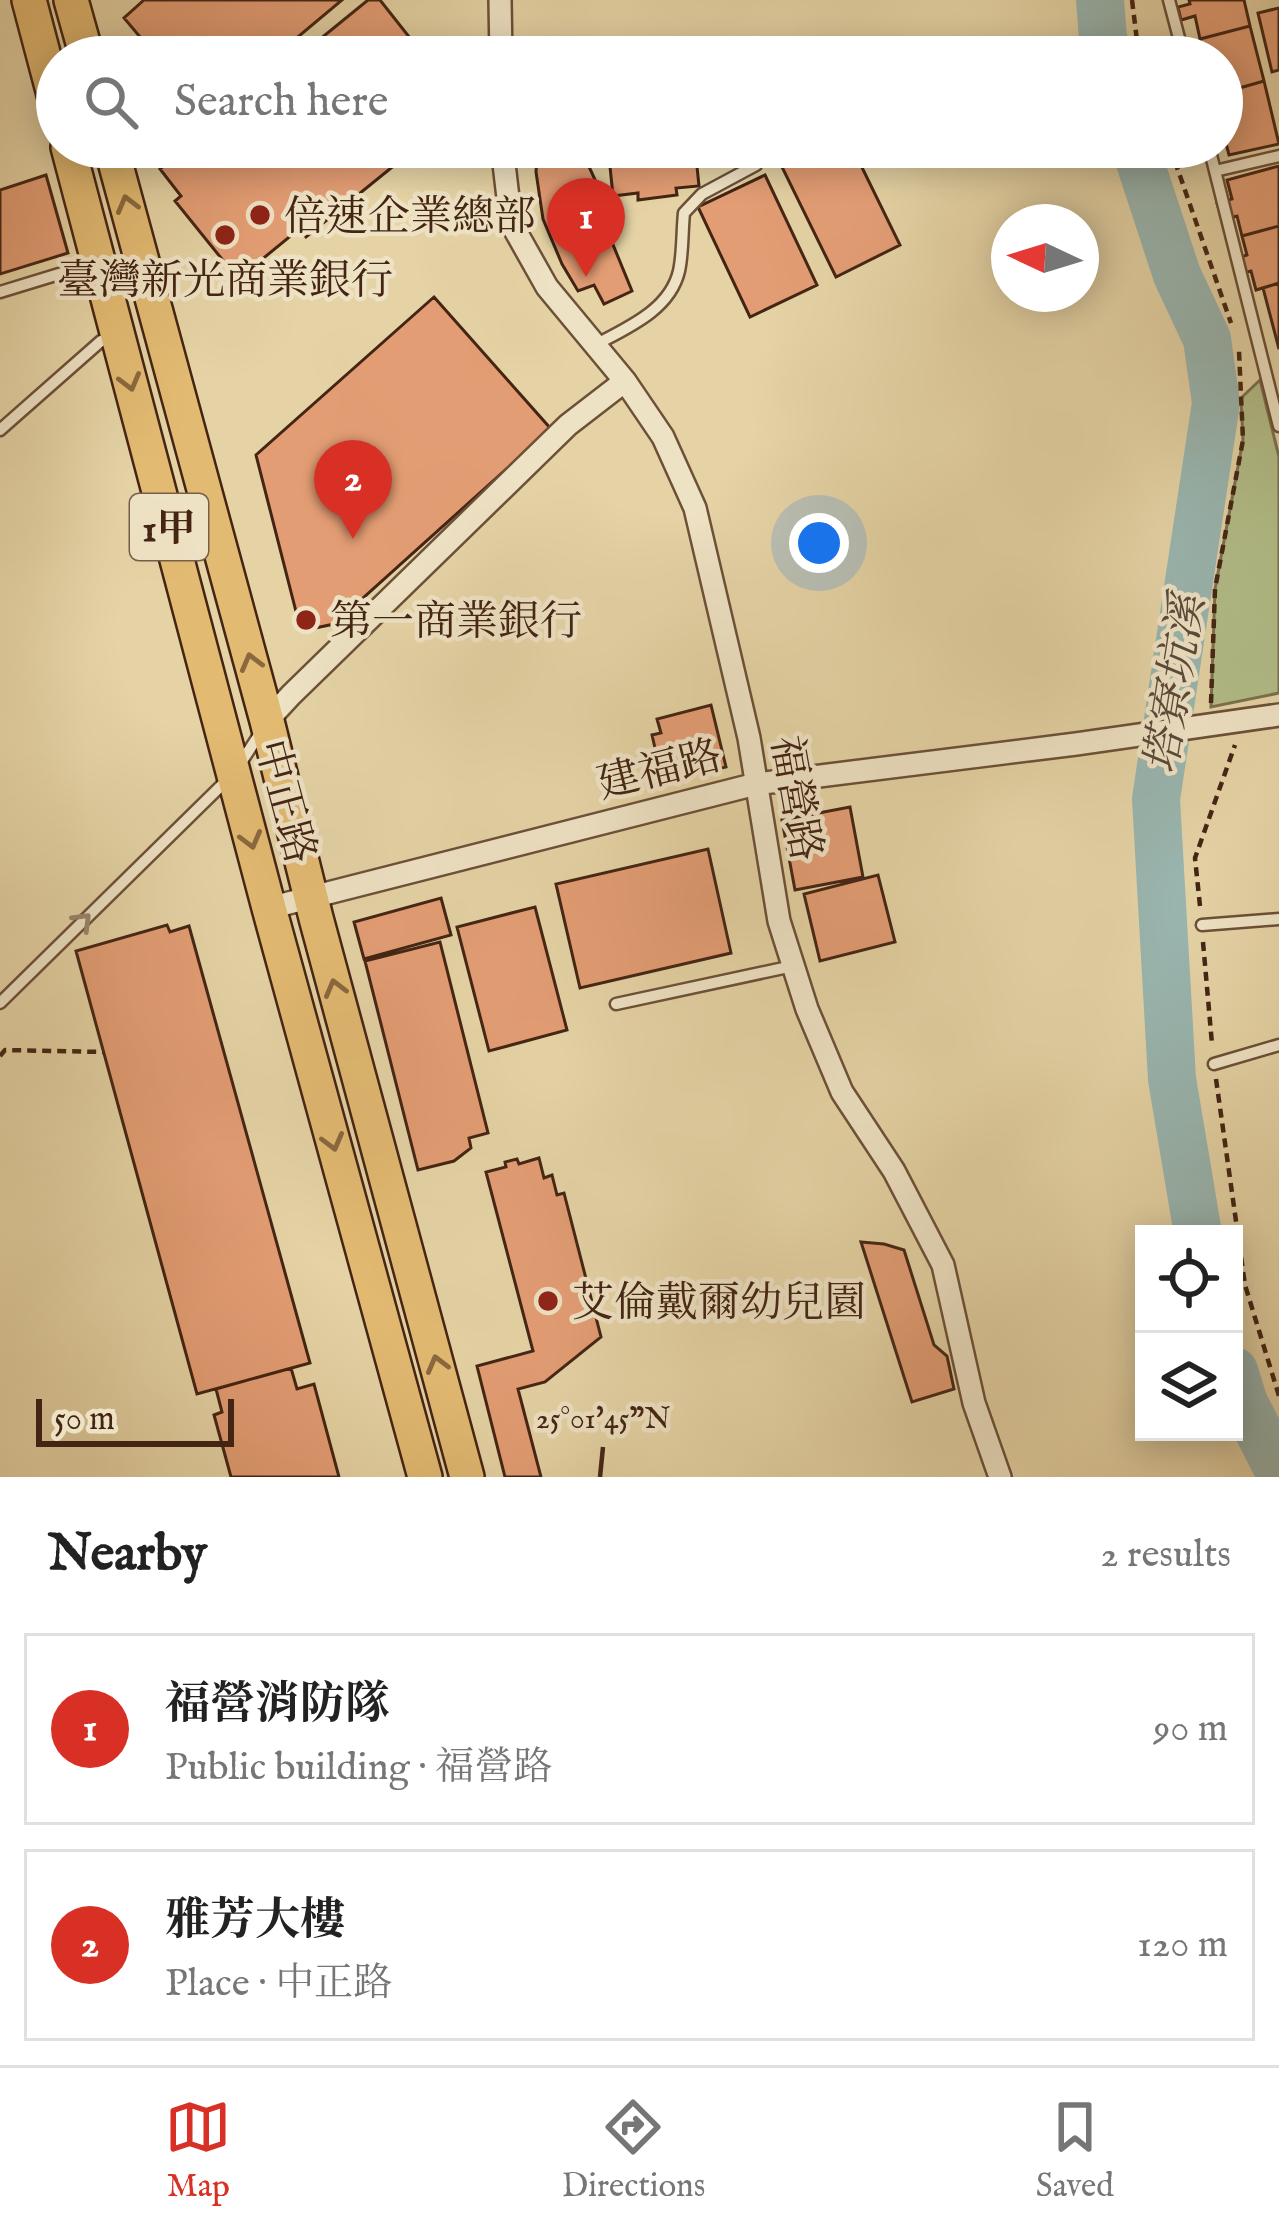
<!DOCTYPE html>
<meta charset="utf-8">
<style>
:root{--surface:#fff;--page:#f6f6f6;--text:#222;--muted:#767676;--line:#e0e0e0;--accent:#d93025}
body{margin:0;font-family:"IM FELL English","Noto Serif TC",serif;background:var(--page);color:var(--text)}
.controls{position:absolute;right:36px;bottom:36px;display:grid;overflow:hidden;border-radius:0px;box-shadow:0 6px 30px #0003}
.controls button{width:108px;height:108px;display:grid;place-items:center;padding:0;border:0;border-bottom:3px solid var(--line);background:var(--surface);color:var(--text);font:60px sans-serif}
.compass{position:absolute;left:991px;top:204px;width:108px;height:108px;border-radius:50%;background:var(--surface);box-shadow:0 6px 30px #0003;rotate:274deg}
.scale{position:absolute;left:36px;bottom:30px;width:198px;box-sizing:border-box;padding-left:12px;border:6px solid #442514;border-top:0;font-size:33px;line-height:42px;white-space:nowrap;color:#442514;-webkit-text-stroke:9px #eee2c4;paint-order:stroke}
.you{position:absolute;left:819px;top:543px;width:42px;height:42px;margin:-30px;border:9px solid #fff;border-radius:50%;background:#1a73e8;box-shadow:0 0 0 18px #1a73e833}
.badge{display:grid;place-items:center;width:78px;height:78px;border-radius:50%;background:var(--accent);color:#fff;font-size:39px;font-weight:700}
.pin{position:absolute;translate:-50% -99px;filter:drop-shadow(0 3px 6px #0008)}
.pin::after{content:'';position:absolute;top:63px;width:42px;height:36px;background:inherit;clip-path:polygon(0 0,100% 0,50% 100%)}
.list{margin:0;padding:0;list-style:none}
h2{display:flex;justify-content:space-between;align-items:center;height:156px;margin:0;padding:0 48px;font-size:51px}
h2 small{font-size:39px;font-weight:400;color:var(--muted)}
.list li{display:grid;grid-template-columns:78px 1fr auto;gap:36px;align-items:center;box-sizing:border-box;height:192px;margin:0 24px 24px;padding:0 24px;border:3px solid var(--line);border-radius:0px}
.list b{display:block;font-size:45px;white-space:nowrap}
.list p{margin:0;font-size:39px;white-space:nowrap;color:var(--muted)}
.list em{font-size:39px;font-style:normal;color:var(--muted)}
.icon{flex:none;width:66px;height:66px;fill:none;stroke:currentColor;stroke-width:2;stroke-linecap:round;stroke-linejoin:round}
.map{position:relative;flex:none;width:1279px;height:1477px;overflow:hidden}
.search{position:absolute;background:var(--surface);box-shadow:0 6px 30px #0003;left:36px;right:36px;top:36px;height:132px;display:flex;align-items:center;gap:30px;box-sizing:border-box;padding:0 42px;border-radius:66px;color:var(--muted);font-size:45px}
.sheet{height:588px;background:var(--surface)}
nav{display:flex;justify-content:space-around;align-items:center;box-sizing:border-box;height:168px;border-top:3px solid var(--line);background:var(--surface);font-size:33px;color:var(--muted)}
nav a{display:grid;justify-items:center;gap:6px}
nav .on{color:var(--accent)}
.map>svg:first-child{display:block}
.green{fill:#b2bd88;stroke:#7b714e;stroke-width:3}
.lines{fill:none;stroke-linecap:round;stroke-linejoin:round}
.river{stroke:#99b6b0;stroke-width:48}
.building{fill:#e39d74;stroke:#442514;stroke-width:3}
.service-casing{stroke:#6c5038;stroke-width:15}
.minor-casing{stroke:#6c5038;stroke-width:26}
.primary-casing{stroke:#442514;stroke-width:38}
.path{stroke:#442514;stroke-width:4.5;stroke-dasharray:9 6;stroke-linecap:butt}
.service{stroke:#eee2c4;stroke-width:10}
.minor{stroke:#eee2c4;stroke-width:21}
.primary{stroke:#e2ba72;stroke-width:33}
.oneway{stroke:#8b683e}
.oneway2{stroke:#99846c}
.ticks{fill:none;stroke:#442514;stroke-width:4.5}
.poi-dot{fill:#8f2418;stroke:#eee2c4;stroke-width:4.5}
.labels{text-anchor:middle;stroke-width:9;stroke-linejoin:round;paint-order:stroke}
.shield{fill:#eee2c4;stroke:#775e49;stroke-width:3}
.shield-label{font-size:39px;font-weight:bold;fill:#442514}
.poi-label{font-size:42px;fill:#442514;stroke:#eee2c4;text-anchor:start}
.street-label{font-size:42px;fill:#442514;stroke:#eee2c4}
.water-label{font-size:45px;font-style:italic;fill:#59493b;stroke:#eee2c4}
.ticks-label{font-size:30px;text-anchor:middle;fill:#442514;stroke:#eee2c4;stroke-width:9;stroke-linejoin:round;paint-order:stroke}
</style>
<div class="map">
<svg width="1279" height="1477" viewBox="0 0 1279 1477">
<rect width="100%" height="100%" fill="#e5d3a5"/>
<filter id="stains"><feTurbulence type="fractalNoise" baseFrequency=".00167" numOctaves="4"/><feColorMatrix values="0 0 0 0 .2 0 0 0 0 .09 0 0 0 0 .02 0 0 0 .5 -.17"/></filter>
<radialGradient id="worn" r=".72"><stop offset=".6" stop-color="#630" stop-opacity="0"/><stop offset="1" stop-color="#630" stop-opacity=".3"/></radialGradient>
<path class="green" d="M1260 380 1279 457V693L1211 707 1215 589 1243 440 1241 398Z"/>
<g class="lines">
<path class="river" d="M1100 0 1103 38 1109 57
M1135 147 1177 275 1207 339 1216 403 1156 799 1172 1079 1198 1234
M1234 1371 1244 1403 1279 1471"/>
</g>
<path class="building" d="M144 0H342L274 57H157L124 18Z
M368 0H380L425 57H298Z
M1189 0H1244L1250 26 1200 39 1195 16 1181 20 1178 7 1190 4Z
M1279 8V70L1272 72 1258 13Z
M1250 26 1264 81 1222 93V57H1205L1200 39Z
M1264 81 1279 144 1229 155 1222 128V93Z
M187 147H417L306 237 299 229 238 279 175 201 181 196 160 169Z
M536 147H580L608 208 600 213 632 291 604 304 594 285 578 291 562 264 543 219 536 172 537 157 544 154Z
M608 147H695L699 186 676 188 677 195 638 200V193L613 196Z
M817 147H852L900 245 836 277 781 165Z
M1279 166V226L1242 236 1237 216 1222 220 1217 203 1232 199 1227 180Z
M46 175 68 253 0 274V190Z
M765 175 817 285 750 317 698 207Z
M1279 226V283L1256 290 1251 271 1239 274 1235 259 1247 255 1242 236Z
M1279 283V349L1263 288Z
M434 297 551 429 334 624 301 631 256 455Z
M711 705 726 767 663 783 652 735 661 733 657 719Z
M850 807 863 877 795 890 782 820Z
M708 849 731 953 580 988 556 884Z
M878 875 895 942 820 961 804 894Z
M441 898 451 935 364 959 354 922Z
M535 907 567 1030 489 1051 457 927Z
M167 925 170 932 189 926 310 1363 197 1394 76 951Z
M440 942 488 1133 469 1138 471 1148 454 1161 418 1170 365 961Z
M539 1158 544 1178 552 1175 557 1195 564 1193 601 1337 545 1382 518 1389 541 1477H505L477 1366 533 1351 486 1172 506 1167 505 1162 517 1159 519 1164Z
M861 1242 884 1244 904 1250 934 1345 947 1356 954 1389 912 1402Z
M291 1368 297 1389 314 1384 339 1477H231L214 1415 222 1412 216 1389Z"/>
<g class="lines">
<defs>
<path id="service" d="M1169 0 1184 57
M1209 147 1279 426
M1215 171 1279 156
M0 292 95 263
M595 345C627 328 670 310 679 271 683 253 682 232 684 213L702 194 756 165
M0 430 101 341 115 336
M240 764 263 729
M1202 925 1279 919
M0 1003 229 778
M616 1004 793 966
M1214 1064 1279 1045"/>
<path id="minor" d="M500 0 501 57
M502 147 511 223 547 287 625 381 663 437 695 508 749 738 779 921 807 1009 842 1092 894 1171 943 1265 974 1403 1000 1477
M267 721 291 695 568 425 625 381
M269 908 756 784 1076 744 1279 715"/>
<path id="primary" d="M29 0 57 106
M71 0 87 57
M68 147 269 908 425 1477
M111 147 267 721 316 918 467 1477"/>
</defs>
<use href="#service" class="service-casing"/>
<use href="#minor" class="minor-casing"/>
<use href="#primary" class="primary-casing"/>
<path class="path" d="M1132 0 1139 57
M1170 147 1231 323
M1211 703 1215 589 1243 440 1239 351
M1200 906 1195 858 1235 745
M1203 942 1212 1044
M0 1056 5 1050 104 1052
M1216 1079 1245 1285 1279 1396"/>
<use href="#service" class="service"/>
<use href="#minor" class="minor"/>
<use href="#primary" class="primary"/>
</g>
<defs><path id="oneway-chevron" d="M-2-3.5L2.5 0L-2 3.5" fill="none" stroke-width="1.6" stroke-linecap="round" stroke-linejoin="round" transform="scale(3)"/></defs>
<g class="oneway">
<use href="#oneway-chevron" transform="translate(127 204) rotate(-105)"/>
<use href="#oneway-chevron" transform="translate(130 382) rotate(75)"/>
<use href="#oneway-chevron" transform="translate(251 662) rotate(-105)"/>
<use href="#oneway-chevron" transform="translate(251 840) rotate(75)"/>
<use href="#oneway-chevron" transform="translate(335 988) rotate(-105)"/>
<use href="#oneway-chevron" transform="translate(333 1142) rotate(75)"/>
<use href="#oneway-chevron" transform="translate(437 1364) rotate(-105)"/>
</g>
<use class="oneway2" href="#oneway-chevron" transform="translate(83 921) rotate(-45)"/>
<path class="ticks" d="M600 1477 603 1447"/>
<g class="poi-dot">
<circle cx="260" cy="215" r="12"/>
<circle cx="225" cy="235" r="12"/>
<circle cx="306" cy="620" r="12"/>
<circle cx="548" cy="1301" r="12"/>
</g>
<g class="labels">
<rect class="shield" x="130" y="494" width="78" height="66" rx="9"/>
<g class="shield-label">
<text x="169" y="541">1甲</text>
</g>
<g class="poi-label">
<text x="284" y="230">倍速企業總部</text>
<text x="225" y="294" text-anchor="middle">臺灣新光商業銀行</text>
<text x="330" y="635">第一商業銀行</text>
<text x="572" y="1316">艾倫戴爾幼兒園</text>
</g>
<g class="street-label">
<text transform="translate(659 768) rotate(-14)" y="15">建福路</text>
<text transform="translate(798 798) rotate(80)" y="15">福營路</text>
<text transform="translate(287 801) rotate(75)" y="15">中正路</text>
</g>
<g class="water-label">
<text transform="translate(1173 684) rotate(-81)" y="16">塔寮坑溪</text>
</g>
</g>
<g class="ticks-label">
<text x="603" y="1428">25°01'45"N</text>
</g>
<rect width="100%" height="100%" filter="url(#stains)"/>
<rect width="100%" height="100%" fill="url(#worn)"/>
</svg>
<div class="controls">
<button><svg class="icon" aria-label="locate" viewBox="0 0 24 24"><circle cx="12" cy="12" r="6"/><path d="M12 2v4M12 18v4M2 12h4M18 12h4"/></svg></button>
<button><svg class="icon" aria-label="layers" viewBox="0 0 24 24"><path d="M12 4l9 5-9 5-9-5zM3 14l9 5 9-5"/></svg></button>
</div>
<svg class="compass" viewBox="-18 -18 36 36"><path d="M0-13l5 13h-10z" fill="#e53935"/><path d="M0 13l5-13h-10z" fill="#767676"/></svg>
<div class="scale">50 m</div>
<div class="you"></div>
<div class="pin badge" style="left:586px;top:277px">1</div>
<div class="pin badge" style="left:353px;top:539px">2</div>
<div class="search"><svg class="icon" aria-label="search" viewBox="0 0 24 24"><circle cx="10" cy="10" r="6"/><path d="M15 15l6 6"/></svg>Search here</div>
</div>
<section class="sheet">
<h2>Nearby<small>2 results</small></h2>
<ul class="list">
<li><span class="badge">1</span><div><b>福營消防隊</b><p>Public building · 福營路</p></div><em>90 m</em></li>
<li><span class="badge">2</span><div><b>雅芳大樓</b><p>Place · 中正路</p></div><em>120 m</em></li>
</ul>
</section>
<nav>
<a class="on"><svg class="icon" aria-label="map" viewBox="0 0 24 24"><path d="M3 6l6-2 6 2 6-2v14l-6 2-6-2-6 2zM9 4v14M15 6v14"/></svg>Map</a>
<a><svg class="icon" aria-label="directions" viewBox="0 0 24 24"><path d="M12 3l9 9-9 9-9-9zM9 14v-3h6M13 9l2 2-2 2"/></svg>Directions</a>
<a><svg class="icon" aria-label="saved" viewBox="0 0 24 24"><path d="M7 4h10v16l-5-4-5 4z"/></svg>Saved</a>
</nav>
